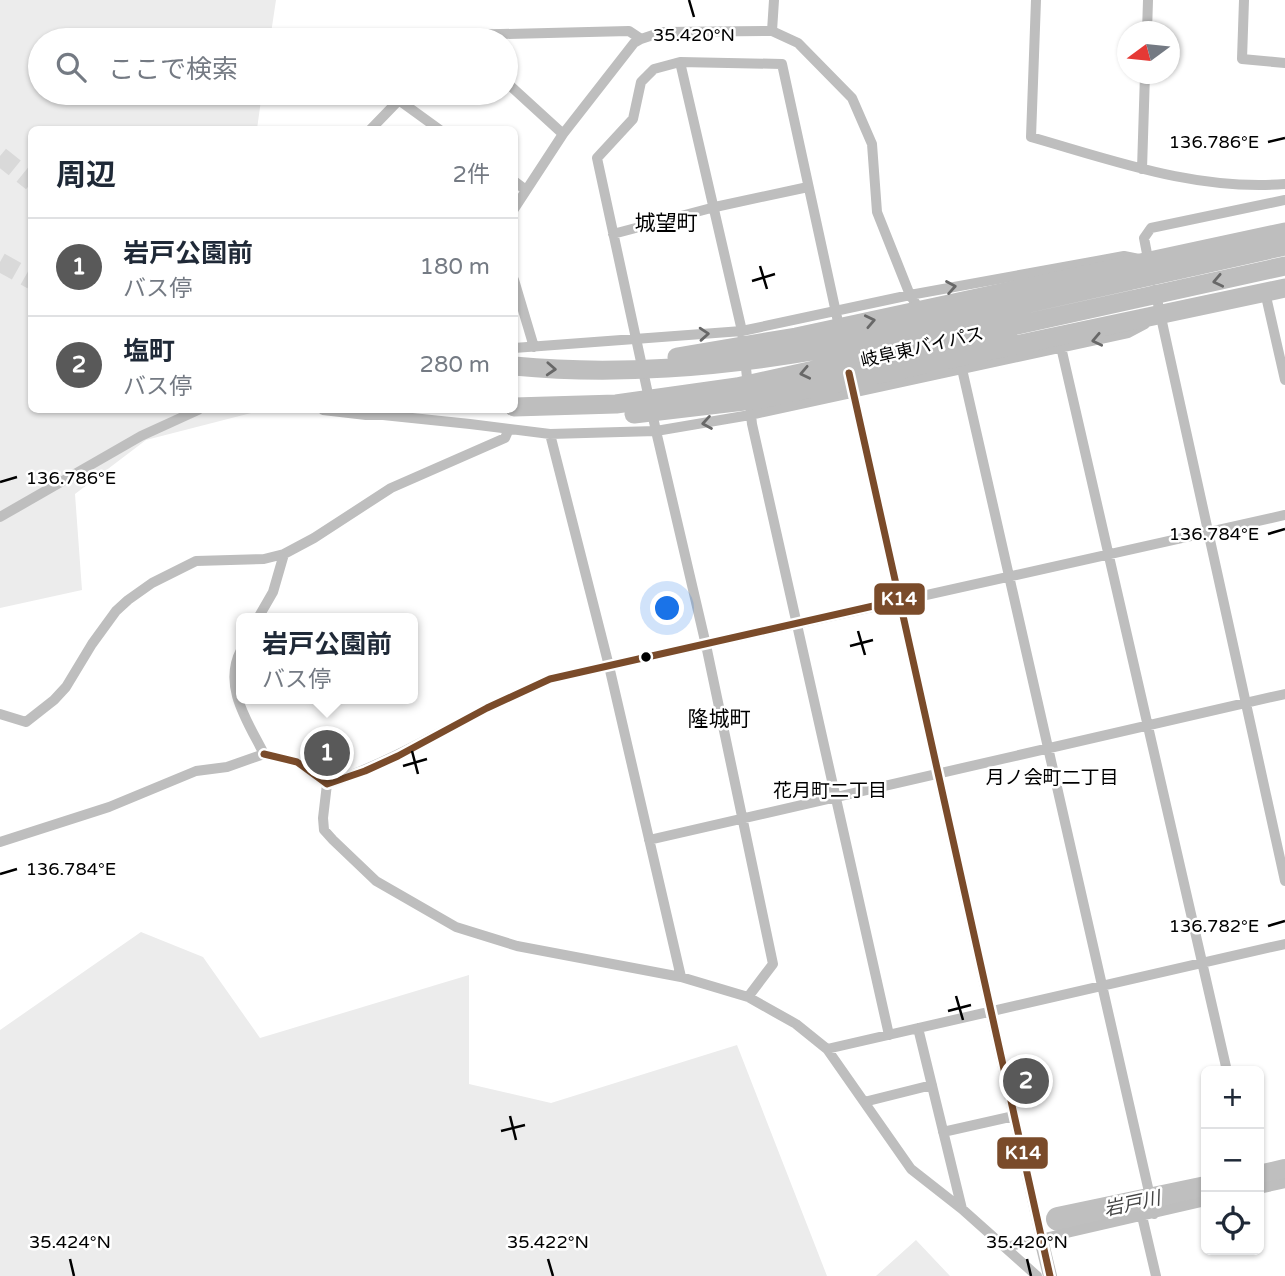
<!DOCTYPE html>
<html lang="ja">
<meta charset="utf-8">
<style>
:root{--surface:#fff;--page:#f6f6f7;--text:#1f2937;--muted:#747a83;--line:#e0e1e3;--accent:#595959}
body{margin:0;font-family:"Varela Round","Noto Sans JP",sans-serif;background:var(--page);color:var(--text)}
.controls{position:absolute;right:21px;bottom:21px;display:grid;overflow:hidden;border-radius:10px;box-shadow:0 2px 5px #0004}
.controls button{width:63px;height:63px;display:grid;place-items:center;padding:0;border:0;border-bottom:2px solid var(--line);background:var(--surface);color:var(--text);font:35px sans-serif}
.compass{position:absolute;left:1117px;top:21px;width:63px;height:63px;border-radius:50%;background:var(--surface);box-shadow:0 2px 5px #0004;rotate:255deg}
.you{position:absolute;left:668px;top:609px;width:24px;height:24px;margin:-18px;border:5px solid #fff;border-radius:50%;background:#1a73e8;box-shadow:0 0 0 10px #1a73e833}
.badge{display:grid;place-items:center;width:46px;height:46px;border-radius:50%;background:var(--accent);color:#fff;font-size:23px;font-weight:700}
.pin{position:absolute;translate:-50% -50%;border:4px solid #fff;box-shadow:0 2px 7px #0006}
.popup{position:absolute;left:236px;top:613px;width:182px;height:91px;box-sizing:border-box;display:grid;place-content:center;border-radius:10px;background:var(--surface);filter:drop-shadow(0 2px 5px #0005);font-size:23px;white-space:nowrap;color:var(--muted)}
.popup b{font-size:26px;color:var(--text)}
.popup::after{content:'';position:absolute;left:50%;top:100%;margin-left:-14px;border:14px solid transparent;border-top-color:var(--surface)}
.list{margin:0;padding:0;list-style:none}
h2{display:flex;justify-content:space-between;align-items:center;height:91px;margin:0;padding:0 28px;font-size:30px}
h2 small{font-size:23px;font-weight:400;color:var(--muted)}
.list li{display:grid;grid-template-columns:46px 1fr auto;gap:21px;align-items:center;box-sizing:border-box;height:98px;padding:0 28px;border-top:2px solid var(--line)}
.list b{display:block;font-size:26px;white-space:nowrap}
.list p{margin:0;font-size:23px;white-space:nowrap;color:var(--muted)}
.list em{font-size:23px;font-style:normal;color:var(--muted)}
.icon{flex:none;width:38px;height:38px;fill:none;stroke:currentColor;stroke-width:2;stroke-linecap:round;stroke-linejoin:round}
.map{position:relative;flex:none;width:1285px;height:1276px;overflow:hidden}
.search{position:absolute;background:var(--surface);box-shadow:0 2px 5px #0004;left:28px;top:28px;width:490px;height:77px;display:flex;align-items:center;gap:18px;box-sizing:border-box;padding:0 24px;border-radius:38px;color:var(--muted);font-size:26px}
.panel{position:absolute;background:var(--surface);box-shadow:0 2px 5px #0004;left:28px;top:126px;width:490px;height:287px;border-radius:10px}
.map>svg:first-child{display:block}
.green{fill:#ececec}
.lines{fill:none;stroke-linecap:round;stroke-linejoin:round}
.river{stroke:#bfbfbf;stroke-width:24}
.trunk-tunnel{stroke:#d9d9d9;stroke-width:19;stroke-dasharray:19 10;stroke-linecap:butt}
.minor{stroke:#bebebe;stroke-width:10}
.tertiary{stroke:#bebebe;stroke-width:14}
.trunk{stroke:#bebebe;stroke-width:19}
.bus-1-casing{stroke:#fff;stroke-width:12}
.bus-1{stroke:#7a4b2a;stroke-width:7}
.oneway{stroke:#686868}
.ticks{fill:none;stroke:#000;stroke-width:2.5}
.bus-dot{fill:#000;stroke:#fff;stroke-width:2.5}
.labels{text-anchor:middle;stroke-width:5;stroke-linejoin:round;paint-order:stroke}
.street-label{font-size:18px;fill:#000;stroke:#fff}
.neighbourhood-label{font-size:19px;fill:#000;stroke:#fff}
.water-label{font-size:19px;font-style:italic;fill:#444;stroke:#fff}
.quarter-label{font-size:21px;fill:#000;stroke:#fff}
.ticks-label{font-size:18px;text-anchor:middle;fill:#000;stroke:#fff;stroke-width:5;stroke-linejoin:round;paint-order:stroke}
.line-badge{stroke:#fff;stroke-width:2.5}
.badge-label{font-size:19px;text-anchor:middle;font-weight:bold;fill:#fff}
</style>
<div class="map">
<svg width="1285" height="1276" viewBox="0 0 1285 1276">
<rect width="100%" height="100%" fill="#fff"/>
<path class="green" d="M0 0H276L270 40H40V93H262L257 129 32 130V410H263L146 440 75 494 82 590 0 608Z
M141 932 203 957 260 1038 469 975V1084L551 1103 737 1045 827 1276H0V1030Z
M916 1240 950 1276H876Z"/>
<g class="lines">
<path class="river" d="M1259 1177 1285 1171
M1058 1219 1206 1188"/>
<path class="trunk-tunnel" d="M0 156 32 182
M0 262 32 280"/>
<path class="minor" d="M1036 0 1031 137C1115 161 1196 191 1285 184
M1244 0 1242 59 1285 63
M772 31 774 0
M1147 32 1148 0
M323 37 326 40
M461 40V35L629 31 641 39
M680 62 742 331 752 424 889 1035
M506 82 563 134
M389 93 440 130
M370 130 399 100
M1142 169 1145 74
M514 181 526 190
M514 209 563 134 634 43 641 39 662 32 772 31 798 43 852 98 872 144 877 212 910 295 922 313
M613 234 715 207 808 187
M1149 264 1144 238 1151 228 1285 200
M514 280 534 347
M1155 290 1285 881
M1265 292 1285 380
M1061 347 1227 1071
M514 348 742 331 910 295 1124 256 1139 259
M952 355 962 369 1154 1214
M850 378 1041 1239
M323 410 366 415H383L470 424 550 434 656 431 750 415 1128 333 1145 324
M550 434 609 666 681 977
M0 517 141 436 198 410
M258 618 273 592 284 554
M241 650C222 686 248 722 264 754
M0 714 26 722 54 700 66 687 92 644 116 611 128 600 152 583 196 561 264 559 284 554 314 538 391 488 505 438 509 429
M327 784C383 765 433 736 485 709 506 698 528 689 550 679L1285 515
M327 784 323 818 324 830 333 840 376 881 456 927 517 946 681 977 748 997 796 1024 827 1049 911 1169 962 1209 1037 1276
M649 840 1285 694
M0 842 109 807 196 771 227 767 264 754 297 762 327 784
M748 997 773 964 706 645 656 431 597 158 633 119 641 82 654 69 680 62 782 64 840 331
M918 1028 962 1209
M827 1049 1285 944
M864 1102 932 1085
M943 1132 1014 1116
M1259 1189 1285 1183
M1142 1216 1156 1276
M1006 1247 1206 1201"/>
<path class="tertiary" d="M1041 1239 1050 1276"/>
<path class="trunk" d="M677 357 796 337 1285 232
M514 366C617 376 718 367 819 350L1285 246
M514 407 616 404 737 387 1285 266
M634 414 761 399 1285 288"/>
<defs>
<path id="bus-1" d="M849 373 1050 1276
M264 754 297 762 327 784 365 771 398 756 487 708 550 679 900 600"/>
</defs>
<use href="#bus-1" class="bus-1-casing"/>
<use href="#bus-1" class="bus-1"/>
</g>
<defs><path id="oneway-chevron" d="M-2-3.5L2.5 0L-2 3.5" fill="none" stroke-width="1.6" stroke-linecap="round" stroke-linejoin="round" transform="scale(1.75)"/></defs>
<g class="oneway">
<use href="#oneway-chevron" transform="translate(1218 281) rotate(168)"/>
<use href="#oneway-chevron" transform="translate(951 287) rotate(-10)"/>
<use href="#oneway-chevron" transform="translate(870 321) rotate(-12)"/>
<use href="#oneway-chevron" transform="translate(704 334) rotate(-4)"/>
<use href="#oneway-chevron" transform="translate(1097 340) rotate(168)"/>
<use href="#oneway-chevron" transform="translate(551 369) rotate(3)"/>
<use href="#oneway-chevron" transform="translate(805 373) rotate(168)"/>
<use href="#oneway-chevron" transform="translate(707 423) rotate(170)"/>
</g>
<path class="ticks" d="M689 0 694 17M1268 142 1285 138M760 266 767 289M752 281 775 274M0 482 17 477M1268 534 1285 529M858 631 865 655M850 646 873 640M412 751 418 774M403 766 427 759M0 874 17 869M1268 926 1285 921M956 996 963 1020M948 1011 971 1005M510 1116 516 1140M501 1131 525 1125M70 1259 74 1276M548 1259 553 1276M1027 1259 1031 1276"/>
<circle class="bus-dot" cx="646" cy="657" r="6"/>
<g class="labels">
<g class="street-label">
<text transform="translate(922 347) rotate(-13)" y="6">岐阜東バイパス</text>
</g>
<g class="neighbourhood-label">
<text x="1052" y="784">月ノ会町二丁目</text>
<text x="830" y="797">花月町二丁目</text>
</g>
<g class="water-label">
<text transform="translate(1132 1203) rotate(-12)" y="7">岩戸川</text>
</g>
<g class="quarter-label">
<text x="666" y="230">城望町</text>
<text x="719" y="726">隆城町</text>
</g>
</g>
<g class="ticks-label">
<text x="694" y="41">35.420°N</text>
<text x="1214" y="148">136.786°E</text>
<text x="71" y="484">136.786°E</text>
<text x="1214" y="540">136.784°E</text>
<text x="71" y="875">136.784°E</text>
<text x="1214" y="932">136.782°E</text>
<text x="70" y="1248">35.424°N</text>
<text x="548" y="1248">35.422°N</text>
<text x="1027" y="1248">35.420°N</text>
</g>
<g class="line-badge">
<rect x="873" y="582" width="53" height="34" rx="7" fill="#7a4b2a"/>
<rect x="996" y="1136" width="53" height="34" rx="7" fill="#7a4b2a"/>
</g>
<g class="badge-label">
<text x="899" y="605">K14</text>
<text x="1023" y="1159">K14</text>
</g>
</svg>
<div class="controls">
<button>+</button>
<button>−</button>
<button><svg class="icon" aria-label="locate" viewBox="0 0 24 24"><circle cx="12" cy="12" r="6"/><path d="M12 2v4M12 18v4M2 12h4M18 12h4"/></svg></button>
</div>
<svg class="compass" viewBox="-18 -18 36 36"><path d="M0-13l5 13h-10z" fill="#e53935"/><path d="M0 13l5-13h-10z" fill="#747a83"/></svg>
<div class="you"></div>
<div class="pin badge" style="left:327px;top:753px">1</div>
<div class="popup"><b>岩戸公園前</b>バス停</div>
<div class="pin badge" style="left:1026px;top:1081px">2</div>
<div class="search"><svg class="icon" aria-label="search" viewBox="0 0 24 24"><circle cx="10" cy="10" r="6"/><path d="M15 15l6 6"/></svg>ここで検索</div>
<section class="panel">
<h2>周辺<small>2件</small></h2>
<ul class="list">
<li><span class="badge">1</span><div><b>岩戸公園前</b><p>バス停</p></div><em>180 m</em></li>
<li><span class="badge">2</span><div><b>塩町</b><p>バス停</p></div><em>280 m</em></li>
</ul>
</section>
</div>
